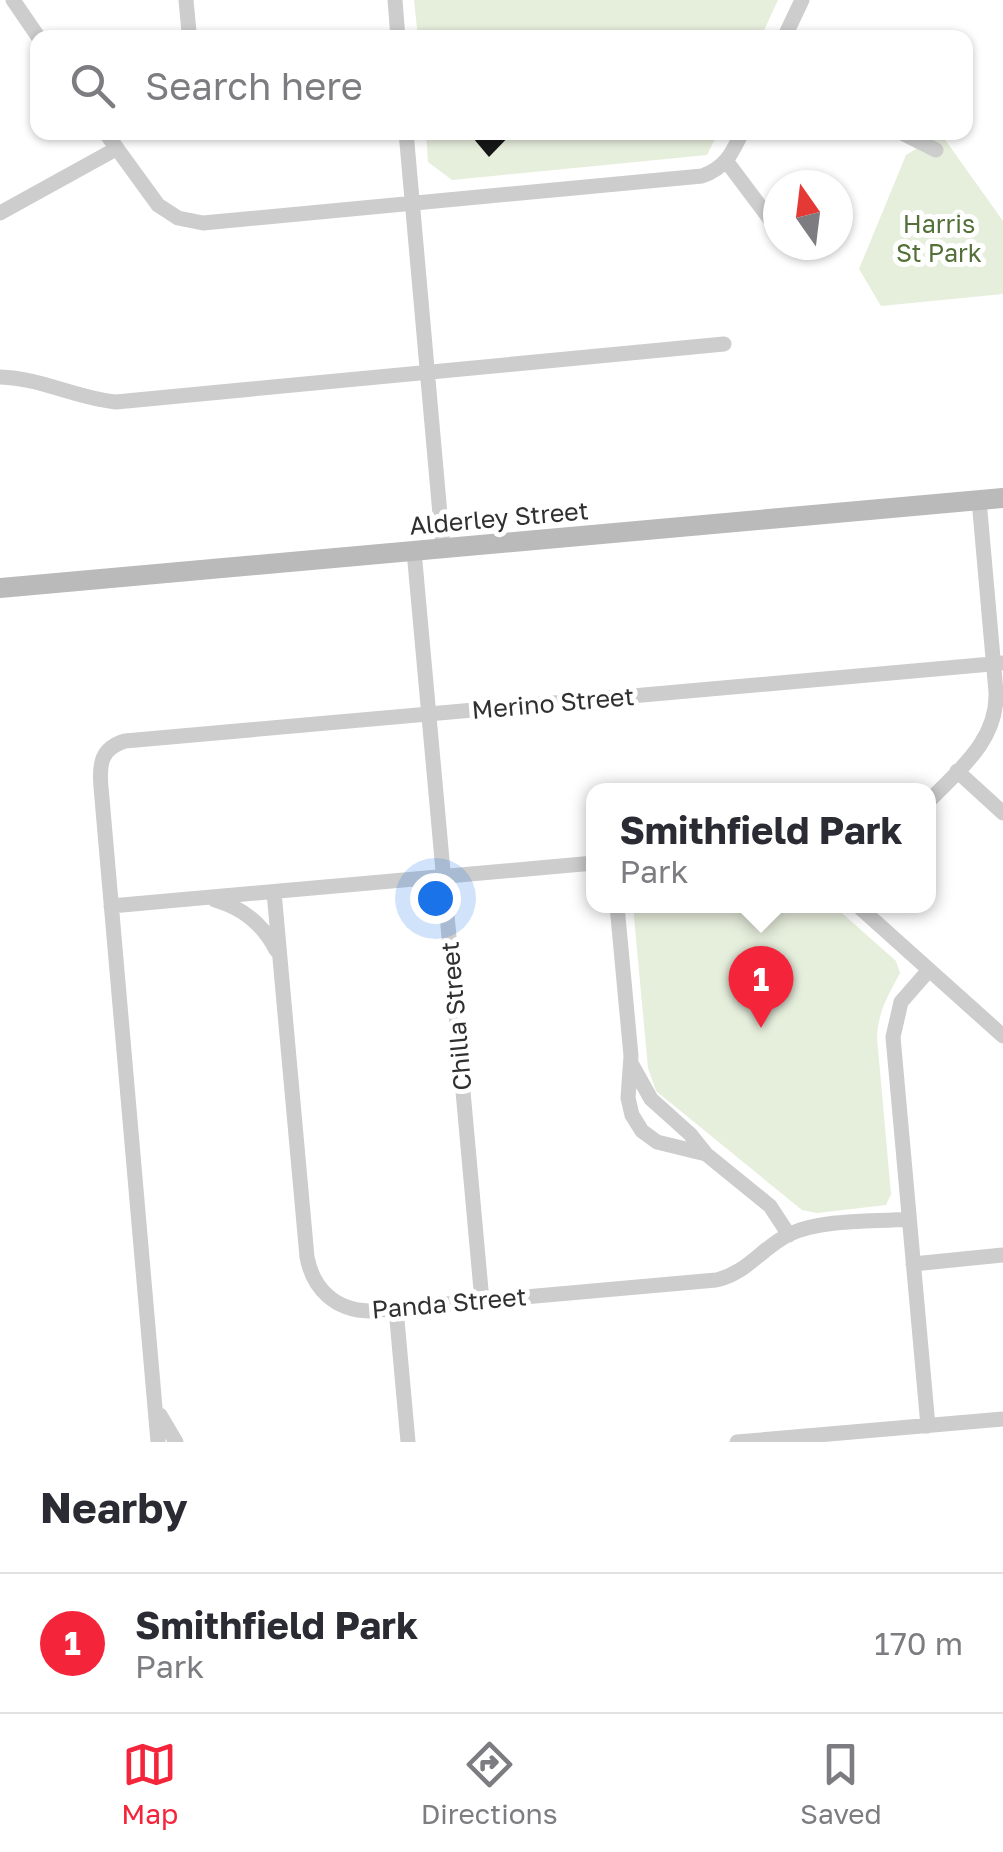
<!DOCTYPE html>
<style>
:root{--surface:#fff;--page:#f2f2f3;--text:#2b2b33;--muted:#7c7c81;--line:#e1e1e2;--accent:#f4243b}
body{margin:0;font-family:"Golos Text",sans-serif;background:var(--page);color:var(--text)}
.compass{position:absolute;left:763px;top:170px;width:90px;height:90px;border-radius:50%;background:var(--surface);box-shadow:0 2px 8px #0004;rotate:346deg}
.you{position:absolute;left:435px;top:898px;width:35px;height:35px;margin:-25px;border:8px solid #fff;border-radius:50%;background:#1a73e8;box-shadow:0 0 0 15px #1a73e833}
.badge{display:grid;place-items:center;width:65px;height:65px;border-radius:50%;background:var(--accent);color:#fff;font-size:32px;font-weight:700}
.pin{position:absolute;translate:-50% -82px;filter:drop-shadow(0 2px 5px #0008)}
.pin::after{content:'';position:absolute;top:52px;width:35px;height:30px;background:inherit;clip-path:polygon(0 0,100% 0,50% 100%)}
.popup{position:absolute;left:586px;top:783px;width:350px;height:130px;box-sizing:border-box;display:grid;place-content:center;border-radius:20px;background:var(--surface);filter:drop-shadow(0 2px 8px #0005);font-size:32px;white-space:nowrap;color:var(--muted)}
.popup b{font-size:38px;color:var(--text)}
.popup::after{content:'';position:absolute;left:50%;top:100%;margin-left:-20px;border:20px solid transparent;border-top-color:var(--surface)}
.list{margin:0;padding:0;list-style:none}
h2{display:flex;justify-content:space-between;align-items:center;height:130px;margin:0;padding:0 40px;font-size:42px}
h2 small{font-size:32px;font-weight:400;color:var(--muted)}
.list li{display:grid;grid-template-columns:65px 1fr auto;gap:30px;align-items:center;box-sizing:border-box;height:140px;padding:0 40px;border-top:2px solid var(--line)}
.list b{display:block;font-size:38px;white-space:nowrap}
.list p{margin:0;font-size:32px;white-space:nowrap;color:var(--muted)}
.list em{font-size:32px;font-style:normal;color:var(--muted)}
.icon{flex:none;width:55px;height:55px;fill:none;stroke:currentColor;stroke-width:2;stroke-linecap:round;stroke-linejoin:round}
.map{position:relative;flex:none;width:1003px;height:1442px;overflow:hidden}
.search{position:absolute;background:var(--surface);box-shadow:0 2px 8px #0004;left:30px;right:30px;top:30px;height:110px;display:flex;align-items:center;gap:25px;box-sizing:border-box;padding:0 35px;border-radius:20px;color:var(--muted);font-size:38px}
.sheet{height:270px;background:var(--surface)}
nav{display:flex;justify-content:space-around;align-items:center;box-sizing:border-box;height:140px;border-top:2px solid var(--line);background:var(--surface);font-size:28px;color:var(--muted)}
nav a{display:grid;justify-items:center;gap:5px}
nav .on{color:var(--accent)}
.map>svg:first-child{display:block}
.green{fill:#e6eedc}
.building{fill:#171717}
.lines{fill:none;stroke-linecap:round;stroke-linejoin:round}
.street{stroke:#cdcdcd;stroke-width:15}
.secondary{stroke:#bababa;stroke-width:20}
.labels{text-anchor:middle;stroke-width:10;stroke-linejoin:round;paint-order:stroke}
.park-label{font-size:25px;fill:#547039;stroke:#fff}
.street-label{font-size:25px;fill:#303030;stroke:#fff}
</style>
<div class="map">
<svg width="1003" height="1442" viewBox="0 0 1003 1442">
<rect width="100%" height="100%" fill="#fff"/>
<path class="green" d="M414 0H778L761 37 418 38Z
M426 133H718L707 155 452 180 428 162Z
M941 134 1003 221V294L881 306 859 269 906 155Z
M633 906H834L896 961 900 973C888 996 878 1011 877 1038L891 1194 886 1205 817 1213 802 1210 656 1091 648 1068Z"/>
<path class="building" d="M468 132H513L489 157Z"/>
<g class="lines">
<path class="street" d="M13 0 39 38
M186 0 189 32
M395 0 398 38
M784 38 802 0
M105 132 158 205 178 218 203 223 702 176C725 168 732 154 742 132
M406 132 443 548
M900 132 936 150
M727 162 778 230
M0 213 116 149
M0 377C41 378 75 398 116 402L724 344
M414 551 482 1301
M957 771 1003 813
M928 802C959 770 998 740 996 692L979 500
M274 892 307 1257C313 1289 335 1310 369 1311L716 1280C748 1273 762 1247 790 1234 821 1219 874 1222 909 1219
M215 900C243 908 263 924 276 950
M111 906 594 863
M617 906 631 1056 628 1098 632 1115 642 1131 657 1142 706 1154
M858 906 1003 1036
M632 1065 651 1099 690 1134 706 1154 770 1206 789 1235
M913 1264 1003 1255
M396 1309 408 1442
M160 1415 176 1442
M928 1426 893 1037 901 1002 929 970
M158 1442 101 787C99 764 101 748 125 741L1003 663
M737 1442 1003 1419"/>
<path class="secondary" d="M0 588 1003 498"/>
</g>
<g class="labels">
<g class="park-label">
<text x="939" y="233">Harris<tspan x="939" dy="29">St Park</tspan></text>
</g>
<g class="street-label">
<text transform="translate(499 518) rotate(-5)" y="9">Alderley Street</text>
<text transform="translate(553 703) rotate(-5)" y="9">Merino Street</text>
<text transform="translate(456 1016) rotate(-95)" y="9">Chilla Street</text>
<text transform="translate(449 1303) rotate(-5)" y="9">Panda Street</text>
</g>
</g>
</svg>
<svg class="compass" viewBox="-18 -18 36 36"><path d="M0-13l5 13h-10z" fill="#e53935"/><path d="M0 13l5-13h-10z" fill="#7c7c81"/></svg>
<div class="you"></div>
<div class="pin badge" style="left:761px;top:1028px">1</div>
<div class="popup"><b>Smithfield Park</b>Park</div>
<div class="search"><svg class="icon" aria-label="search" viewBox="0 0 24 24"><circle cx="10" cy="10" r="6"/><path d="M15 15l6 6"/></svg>Search here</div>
</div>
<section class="sheet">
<h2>Nearby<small></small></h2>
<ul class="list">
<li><span class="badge">1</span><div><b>Smithfield Park</b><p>Park</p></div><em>170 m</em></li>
</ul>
</section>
<nav>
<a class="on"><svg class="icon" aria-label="map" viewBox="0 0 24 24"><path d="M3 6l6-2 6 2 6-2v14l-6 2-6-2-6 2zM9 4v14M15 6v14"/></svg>Map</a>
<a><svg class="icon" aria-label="directions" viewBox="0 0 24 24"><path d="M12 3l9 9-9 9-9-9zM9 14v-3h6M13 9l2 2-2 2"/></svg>Directions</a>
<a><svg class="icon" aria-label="saved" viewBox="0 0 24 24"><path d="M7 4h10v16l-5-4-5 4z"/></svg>Saved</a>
</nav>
